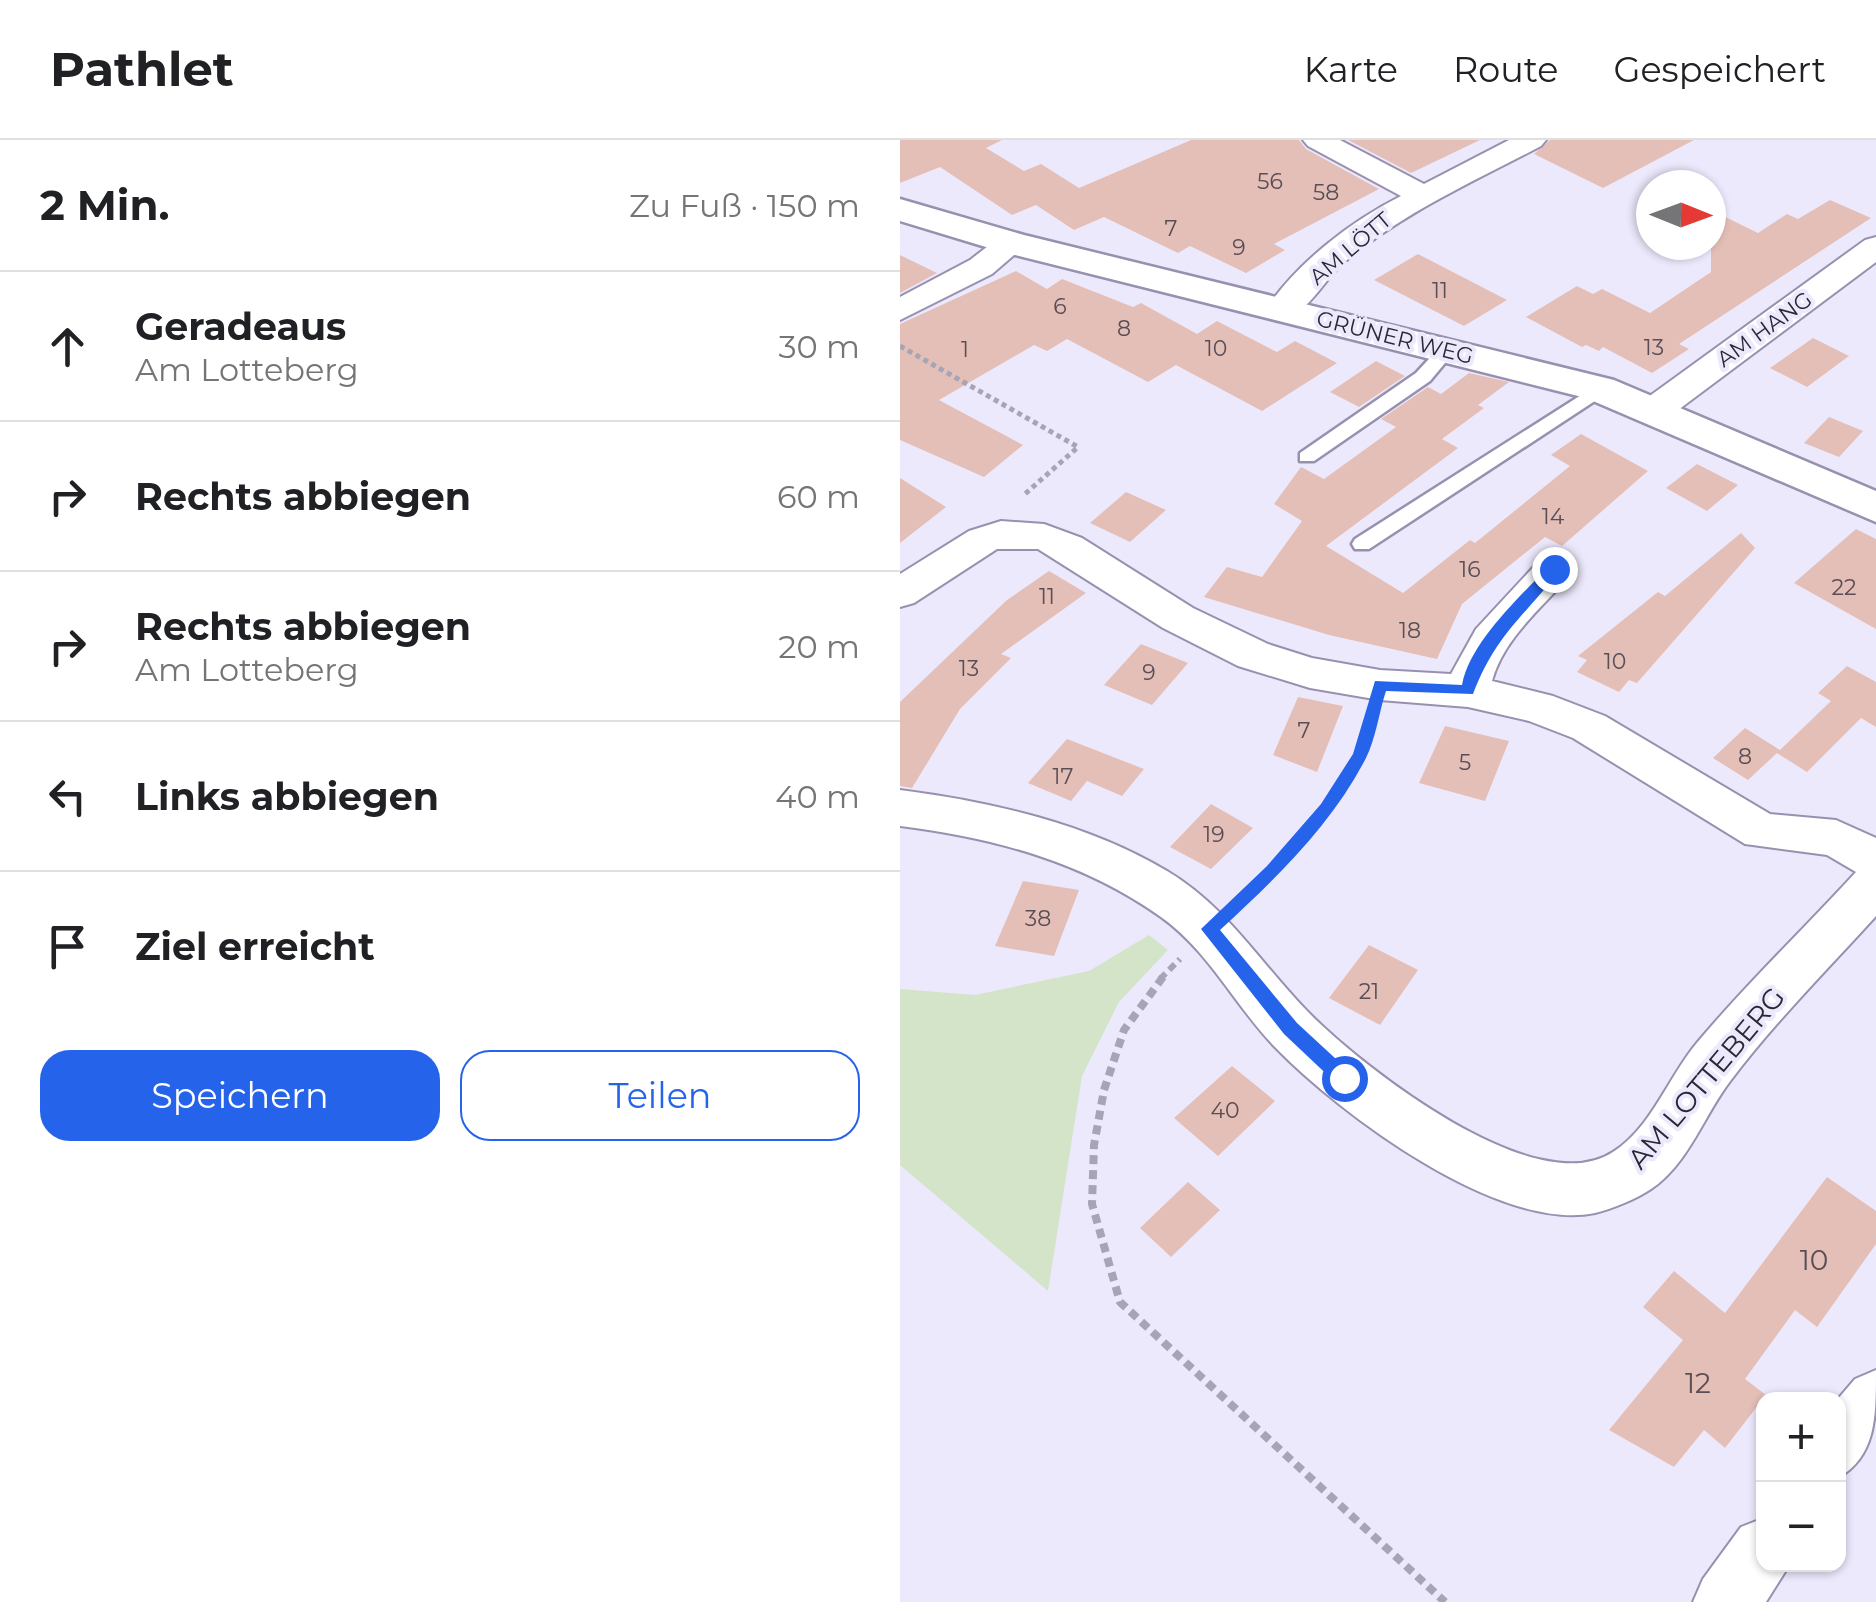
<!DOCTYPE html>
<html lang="de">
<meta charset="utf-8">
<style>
:root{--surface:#fff;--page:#f6f6f6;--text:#202124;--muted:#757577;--line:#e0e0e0;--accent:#2563eb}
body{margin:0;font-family:Montserrat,sans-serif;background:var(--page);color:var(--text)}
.controls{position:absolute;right:30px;bottom:30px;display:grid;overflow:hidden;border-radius:20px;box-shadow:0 2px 8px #0004}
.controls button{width:90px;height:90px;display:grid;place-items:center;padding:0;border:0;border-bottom:2px solid var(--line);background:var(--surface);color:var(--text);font:50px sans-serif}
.compass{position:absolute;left:736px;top:30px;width:90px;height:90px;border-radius:50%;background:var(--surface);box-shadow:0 2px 8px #0004;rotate:91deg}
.stop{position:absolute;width:30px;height:30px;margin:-22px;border:8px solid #2563eb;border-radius:50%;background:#fff}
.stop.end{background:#2563eb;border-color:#fff;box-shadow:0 2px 10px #0008}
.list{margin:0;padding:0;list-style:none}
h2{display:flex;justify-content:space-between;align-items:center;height:130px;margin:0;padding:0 40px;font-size:42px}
h2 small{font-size:32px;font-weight:400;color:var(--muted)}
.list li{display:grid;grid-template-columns:65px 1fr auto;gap:30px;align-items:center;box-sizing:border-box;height:150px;padding:0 40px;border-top:2px solid var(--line)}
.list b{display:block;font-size:38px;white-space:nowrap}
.list p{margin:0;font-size:32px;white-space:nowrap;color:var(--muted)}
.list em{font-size:32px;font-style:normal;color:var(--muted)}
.actions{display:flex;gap:20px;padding:30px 40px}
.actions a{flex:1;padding:22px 0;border:2px solid var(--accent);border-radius:30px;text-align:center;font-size:35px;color:var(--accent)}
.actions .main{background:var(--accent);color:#fff}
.icon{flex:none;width:55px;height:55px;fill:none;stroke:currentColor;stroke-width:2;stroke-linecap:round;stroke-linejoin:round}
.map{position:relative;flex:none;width:976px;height:1462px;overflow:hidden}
header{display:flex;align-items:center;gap:60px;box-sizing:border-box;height:140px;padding:0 50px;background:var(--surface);border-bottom:2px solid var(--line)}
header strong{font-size:48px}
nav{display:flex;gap:55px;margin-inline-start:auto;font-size:35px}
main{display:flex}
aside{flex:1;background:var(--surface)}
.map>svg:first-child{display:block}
.green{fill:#d3e4c8}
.building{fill:#e4bfb7}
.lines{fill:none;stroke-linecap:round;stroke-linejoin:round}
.service-casing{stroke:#9790af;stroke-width:5}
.minor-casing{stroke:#9790af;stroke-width:4}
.tertiary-casing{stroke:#9790af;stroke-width:5}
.path-far2{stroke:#a7a4b5;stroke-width:5;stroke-dasharray:5 4;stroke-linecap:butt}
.path-far1{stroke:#a7a4b5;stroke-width:6;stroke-dasharray:8 5;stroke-linecap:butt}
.path{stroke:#a7a4b5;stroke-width:8;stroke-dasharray:9 6;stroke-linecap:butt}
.service{fill:#fff;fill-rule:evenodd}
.minor{fill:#fff;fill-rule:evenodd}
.tertiary{fill:#fff;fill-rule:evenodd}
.route{fill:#2563eb}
.labels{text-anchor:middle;stroke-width:8;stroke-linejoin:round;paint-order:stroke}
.number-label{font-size:22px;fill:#594e56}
.far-street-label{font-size:22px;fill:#2b2835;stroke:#ede9fd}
.street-label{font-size:28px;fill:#2b2835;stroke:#ede9fd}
.near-number-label{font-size:28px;fill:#594e56}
</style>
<header>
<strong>Pathlet</strong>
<nav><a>Karte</a><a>Route</a><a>Gespeichert</a></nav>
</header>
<main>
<aside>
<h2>2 Min.<small>Zu Fuß · 150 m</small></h2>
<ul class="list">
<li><svg class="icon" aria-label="ahead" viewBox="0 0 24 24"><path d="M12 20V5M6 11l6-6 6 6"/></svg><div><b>Geradeaus</b><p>Am Lotteberg</p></div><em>30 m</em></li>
<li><svg class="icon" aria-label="right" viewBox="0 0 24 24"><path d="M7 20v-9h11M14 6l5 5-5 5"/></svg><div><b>Rechts abbiegen</b></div><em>60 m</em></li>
<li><svg class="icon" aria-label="right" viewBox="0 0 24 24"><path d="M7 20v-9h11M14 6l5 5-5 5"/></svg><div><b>Rechts abbiegen</b><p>Am Lotteberg</p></div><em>20 m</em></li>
<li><svg class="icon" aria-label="left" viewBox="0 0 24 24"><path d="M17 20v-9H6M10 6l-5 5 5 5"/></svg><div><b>Links abbiegen</b></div><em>40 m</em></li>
<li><svg class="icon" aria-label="arrive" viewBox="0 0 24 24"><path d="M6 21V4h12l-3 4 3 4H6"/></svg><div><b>Ziel erreicht</b></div></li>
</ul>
<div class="actions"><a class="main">Speichern</a><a>Teilen</a></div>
</aside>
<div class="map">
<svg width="976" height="1462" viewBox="0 0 976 1462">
<rect width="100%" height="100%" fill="#ede9fd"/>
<path class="green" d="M249 795 268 810 219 862 182 936 148 1151 0 1025V849L75 855 189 831Z"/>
<path class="building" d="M0 0H102L86 8 124 31 141 24 179 48 291 0H399L406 9 479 49 374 104 385 110 346 133 290 106 278 113 204 77 174 90 136 65 112 75 40 27 0 43Z
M448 0H580L511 33Z
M650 0H794L703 48 634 14Z
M930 60 971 78 779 204 789 209 752 233 703 207 699 211 686 205 682 207 626 177 677 146 693 154 702 149 750 173 811 132V70L858 93 887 74 898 79Z
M518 114 607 160 564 186 474 140Z
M0 115 37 133 0 153Z
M116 131 147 149 162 139 233 167 241 163 297 194 317 181 377 212 395 201 437 223 362 271 276 225 248 242 167 199 147 211 134 205 39 260 123 305 84 337 0 300V184Z
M913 198 949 216 907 247 870 228Z
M476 221 505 236 459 267 430 252Z
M569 233 609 242 578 265 584 268 542 299 558 308 426 406 503 453 570 400 575 403 670 326 651 315 681 294 748 331 662 406 645 397 562 464 537 519 429 495 304 457 327 427 362 437 402 381 374 364 401 327 424 339 496 287 481 279 528 247 541 254Z
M929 277 963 291 939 317 904 303Z
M797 324 838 345 807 371 766 348Z
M0 338 46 367 0 403Z
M226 352 266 370 230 402 190 383Z
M956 389 976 399V489L894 443Z
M841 393 855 408 737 543 729 540 719 552 677 532 687 520 678 516 758 452 765 456Z
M149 431 186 453 101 514 111 518 60 569 12 648 0 646V562L107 460Z
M241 504 288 523 252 565 204 545Z
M947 526 976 542V587L961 578 907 632 877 613 848 640 813 618 845 588 880 610 931 561 918 553Z
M398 557 443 566 417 632 373 615Z
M545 586 609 601 585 661 519 643Z
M167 599 244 629 222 656 187 641 171 661 128 643Z
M311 664 353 688 311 729 270 707Z
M123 741 179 750 154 816 95 806Z
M469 805 518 830 480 885 429 858Z
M332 926 375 961 318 1016 274 978Z
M927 1037 976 1071V1104L917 1187 895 1170 845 1239 866 1255 825 1308 804 1290 774 1327 709 1290 783 1200 743 1167 774 1131 825 1173Z
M288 1042 320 1070 271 1117 240 1088Z"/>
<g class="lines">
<defs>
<path id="service" d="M546 206 555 211 530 241 414 321H400V313L516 233 540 207Z
M700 243 707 245V253L469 409H455L452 404 455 399Z"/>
<path id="minor" d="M403 0H440L524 44 609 0H646L641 6C573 42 500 74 441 125 420 144 404 184 371 176L366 169C399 121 450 82 501 56L408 6Z
M112 93 123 96 128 103 92 134 0 180V157L70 120 101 96Z
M976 97V122L766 279 753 282 740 279 735 271 740 263 965 100Z
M101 381 144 384 182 398 293 468 368 504 412 518 480 530 551 534 576 489 640 420 654 416 668 420 674 429 668 438C640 469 603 500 592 541L653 556 705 576 870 674 936 680 976 698V776C927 830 875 882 831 940 805 973 788 1025 751 1049 736 1059 712 1069 695 1073 599 1093 439 973 375 907 335 866 309 811 261 777 182 721 94 698 0 686V650C92 662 186 683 267 731 329 768 361 825 411 875 464 928 636 1063 713 1012 751 988 768 938 796 904 846 844 903 790 956 732L927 715 845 704 673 598 629 581 568 567 480 560 410 548 338 526 263 488 138 409H97L14 463 0 467V434L69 391Z
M976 1230C976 1278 976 1316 938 1338L937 1260 955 1239Z
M864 1378V1424H890L866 1462H793L803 1439 841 1387Z"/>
<path id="tertiary" d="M0 59 124 95 714 240 976 351V382L686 258 99 111 0 81Z"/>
</defs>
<use href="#service" class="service-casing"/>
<use href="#minor" class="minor-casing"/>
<use href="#tertiary" class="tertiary-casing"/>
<path class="path-far2" d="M0 206 178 307 125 354"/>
<path class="path-far1" d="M336 766C395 713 442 654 472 580
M260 839 280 819"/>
<path class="path" d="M263 837 224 890 204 950 194 1005 192 1064 220 1162 545 1462"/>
<use href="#service" class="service"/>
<use href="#minor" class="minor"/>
<use href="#tertiary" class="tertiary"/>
</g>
<path class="route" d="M649 426 661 429C624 477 596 494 573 554L486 551C479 572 476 598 466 618 431 686 375 739 320 790L397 883 450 932V944H437L384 894 301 789 367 726 421 664 453 614 475 541 562 545C570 502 620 457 649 426Z"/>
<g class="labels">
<g class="number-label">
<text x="370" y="49">56</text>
<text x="426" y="60">58</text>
<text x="271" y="96">7</text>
<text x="339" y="115">9</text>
<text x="540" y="158">11</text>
<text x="160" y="174">6</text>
<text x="224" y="196">8</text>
<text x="754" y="215">13</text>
<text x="316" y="216">10</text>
<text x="65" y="217">1</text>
<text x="653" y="384">14</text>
<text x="570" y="437">16</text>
<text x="944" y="455">22</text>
<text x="147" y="464">11</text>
<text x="510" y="498">18</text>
<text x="715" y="529">10</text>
<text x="69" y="536">13</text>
<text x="249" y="540">9</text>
<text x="404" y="598">7</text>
<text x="845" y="624">8</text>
<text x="565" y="630">5</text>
<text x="163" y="644">17</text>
<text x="314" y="702">19</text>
<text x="138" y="786">38</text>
<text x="469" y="859">21</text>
<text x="325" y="978">40</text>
</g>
<g class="far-street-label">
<text transform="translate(450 108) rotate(-40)" y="8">AM LÖTT</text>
<text transform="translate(864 189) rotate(-36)" y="8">AM HANG</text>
<text transform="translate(495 197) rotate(14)" y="8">GRÜNER WEG</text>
</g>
<g class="street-label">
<text transform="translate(806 938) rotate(-50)" y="10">AM LOTTEBERG</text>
</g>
<g class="near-number-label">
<text x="914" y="1130">10</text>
<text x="798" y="1253">12</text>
</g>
</g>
</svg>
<div class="controls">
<button>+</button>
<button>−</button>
</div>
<svg class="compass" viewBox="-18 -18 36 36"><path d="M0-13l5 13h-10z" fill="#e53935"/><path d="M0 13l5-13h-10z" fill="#757577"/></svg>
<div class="stop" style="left:444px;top:938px"></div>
<div class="stop end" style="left:654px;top:429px"></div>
</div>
</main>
